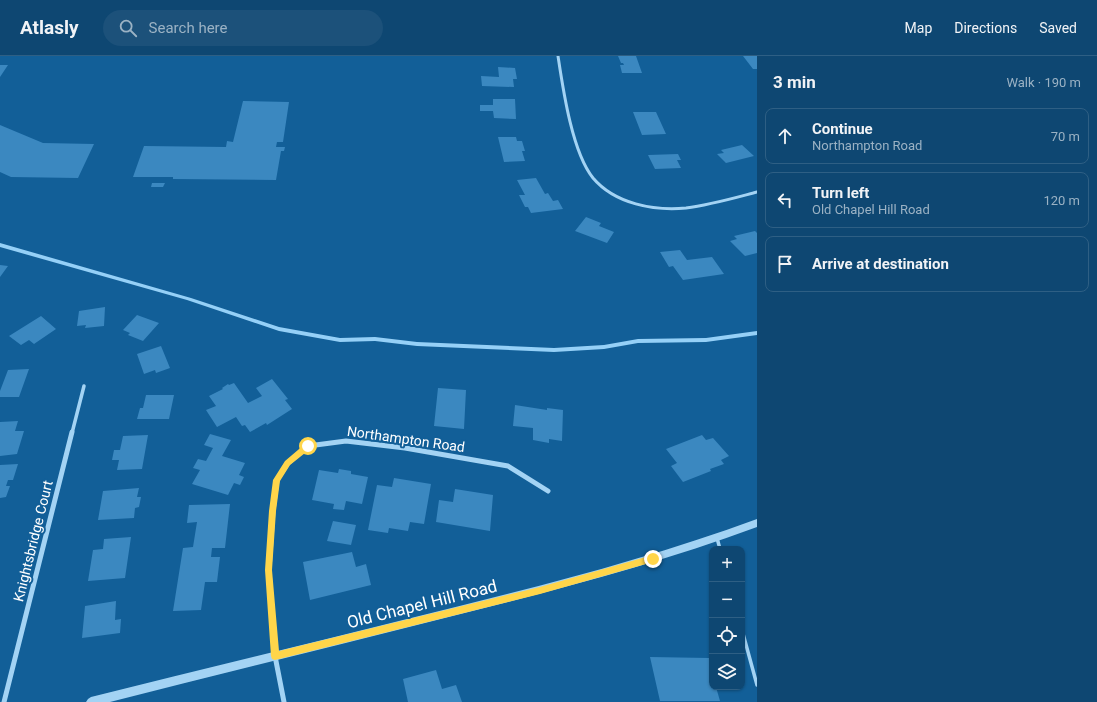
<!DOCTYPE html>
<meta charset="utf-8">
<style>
:root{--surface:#0e4772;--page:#1c517a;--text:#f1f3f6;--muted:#9bb2c4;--line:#2e5f84}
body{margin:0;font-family:Roboto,sans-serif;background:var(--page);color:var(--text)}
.controls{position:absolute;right:12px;bottom:12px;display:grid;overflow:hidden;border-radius:8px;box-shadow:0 1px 3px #0004}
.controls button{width:36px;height:36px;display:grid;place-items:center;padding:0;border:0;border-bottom:1px solid var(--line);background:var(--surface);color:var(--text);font:20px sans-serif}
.stop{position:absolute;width:12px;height:12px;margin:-9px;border:3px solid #ffd54a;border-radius:50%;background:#fff}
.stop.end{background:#ffd54a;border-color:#fff;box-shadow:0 1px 4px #0008}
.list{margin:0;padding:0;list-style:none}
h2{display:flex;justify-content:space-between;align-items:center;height:52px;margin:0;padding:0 16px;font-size:17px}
h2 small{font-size:13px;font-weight:400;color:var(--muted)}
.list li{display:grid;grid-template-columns:26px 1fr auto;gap:12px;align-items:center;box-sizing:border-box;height:56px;margin:0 8px 8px;padding:0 8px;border:1px solid var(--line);border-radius:8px}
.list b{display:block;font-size:15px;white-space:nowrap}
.list p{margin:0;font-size:13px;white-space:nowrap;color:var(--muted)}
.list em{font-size:13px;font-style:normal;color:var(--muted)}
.icon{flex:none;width:22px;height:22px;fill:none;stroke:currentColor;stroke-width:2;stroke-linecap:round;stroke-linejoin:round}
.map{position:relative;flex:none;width:757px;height:646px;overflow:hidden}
header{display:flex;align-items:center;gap:24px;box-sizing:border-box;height:56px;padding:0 20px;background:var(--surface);border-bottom:1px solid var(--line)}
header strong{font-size:19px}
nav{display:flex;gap:22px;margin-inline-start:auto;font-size:14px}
.search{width:280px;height:36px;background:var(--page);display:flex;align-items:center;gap:10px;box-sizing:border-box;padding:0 14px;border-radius:22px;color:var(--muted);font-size:15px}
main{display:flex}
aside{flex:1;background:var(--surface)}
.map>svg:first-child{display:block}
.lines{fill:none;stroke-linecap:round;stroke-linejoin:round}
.stream{fill:#95d0f7;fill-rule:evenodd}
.building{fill:#3b88c0}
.service{stroke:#a3d3f4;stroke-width:3.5}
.minor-far2{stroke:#a3d3f4;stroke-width:3}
.minor-far1{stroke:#a3d3f4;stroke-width:3.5}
.minor{stroke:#a3d3f4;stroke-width:5}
.tertiary{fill:#a3d3f4;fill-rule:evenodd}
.route{fill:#ffd54a}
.labels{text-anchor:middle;stroke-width:4;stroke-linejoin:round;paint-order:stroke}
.street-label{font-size:14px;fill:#fff;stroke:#125f98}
.near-street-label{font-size:17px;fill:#fff;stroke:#125f98}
</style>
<header>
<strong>Atlasly</strong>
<div class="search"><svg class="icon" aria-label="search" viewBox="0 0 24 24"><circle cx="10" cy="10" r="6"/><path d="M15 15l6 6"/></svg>Search here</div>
<nav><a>Map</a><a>Directions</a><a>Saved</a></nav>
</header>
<main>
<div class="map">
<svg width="757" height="646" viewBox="0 0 757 646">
<rect width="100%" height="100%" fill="#125f98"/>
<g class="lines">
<path class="stream" d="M0 187 191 242 279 271 340 282 375 281 417 286 554 292 604 289 638 283 706 282 757 275V279L706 286 638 287 604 293 554 296 417 290 375 285 340 286 279 275 187 244 0 191Z"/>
</g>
<path class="building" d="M618 0H636L642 17H622L620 9H624L623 7H621Z
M743 0H757V13H753Z
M0 9H8L0 21Z
M498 11 515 12 517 23H513L514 31 482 30 481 20 499 21Z
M493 43H515L516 63 494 62 493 55H480V49H493Z
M243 45 289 46 283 86H277L276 91H285L284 95H281L276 124 173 123V121H133L144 90 226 91 227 85 233 86Z
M633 56H656L666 78 642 79Z
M0 69 43 87 94 88 78 122 11 121 0 116Z
M498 81H516L517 85H522L525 95H522L525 105 504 106Z
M742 89 754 100 726 107 717 98 724 97 721 94Z
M678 98 681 104H677L681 112 655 113 648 99Z
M536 122 545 138 548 137 553 145 558 144 563 153 531 157 528 151H525L519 139H525L517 124Z
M152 127H165L163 131H151Z
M586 161 601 167 599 170 614 176 607 187 575 175Z
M755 175 757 177V197L745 200 730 185 737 183 734 180Z
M680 194 687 204 712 201 724 218 683 224 673 210 669 211 660 196Z
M0 209 8 210 0 221Z
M105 251 104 270 85 272 86 269 77 270 79 255Z
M137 259 159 267 143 285 128 279 130 277 123 274Z
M41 260 56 273 34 288 29 284 21 289 9 280Z
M161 290 170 312 156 317 155 314 144 318 137 298Z
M29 313 19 341H0V335L8 314Z
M272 323 288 343 285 344 292 353 267 369 266 367 250 376 245 369 242 370 236 361 217 371 206 354 216 350 209 340 223 333 222 332 228 328 229 329 234 327 248 347 262 340 256 332Z
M438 332 466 334 464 373 434 370Z
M146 339H174L169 363H137L140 352H143Z
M515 349 547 354V352L563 354 562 385 549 383V387L533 384V372L513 370Z
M18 365 15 375H24L17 398 0 400V366Z
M210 378 231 384 222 400 245 407 239 419 244 421 240 429 234 427 228 439 192 428 200 414 193 412 198 403 206 405 213 392 204 389Z
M148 379 142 413 117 414 119 404H112L114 394H120L123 380Z
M702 379 706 384 713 382 729 400 721 404 724 408 710 413 711 415 683 426 671 410 677 407 666 393Z
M18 408 13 424H8L6 430H10L6 441 0 442V409Z
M339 413 351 415V418L368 421 362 448 346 445 344 454 333 453 334 448 312 444 319 414 338 417Z
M394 422 431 428 424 468 410 466 408 475 389 472 388 477 368 474 377 429 392 431Z
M139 432 137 441H141L139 451 135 452 134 462 98 464 103 435Z
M455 433 493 439 490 475 436 466 439 444 453 446Z
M230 448 225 492H212L211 501H220L217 526H205L201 554 173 555 183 492 193 491 197 466 187 467 189 449Z
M333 465 356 469 351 489 327 485Z
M131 481 125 522 88 525 93 494 103 493 104 483Z
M352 496 356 511 366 508 371 529 310 544 303 506Z
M116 545 115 564 121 563 120 577 82 582 85 550Z
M650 601 709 602 712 615V631H716L720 645H660Z
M436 614 442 633 456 629 462 646H408L403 623Z"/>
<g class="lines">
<path class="service" d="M717 482 720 493
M742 574 757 629"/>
<path class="minor-far2" d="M558 0C563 33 572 96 593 122 615 148 654 155 686 152 710 149 734 142 757 136"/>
<path class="minor-far1" d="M72 377 84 330"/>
<path class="minor" d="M4 646 72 376
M284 646 275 600 269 514 273 455 277 424 288 407 308 390 346 385 405 392 508 410 548 435"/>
<path class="tertiary" d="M757 463V471C646 512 532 540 417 569 315 595 212 620 110 646H86L88 643 91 641C196 615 302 589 407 563 525 534 643 505 757 463Z"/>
</g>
<path class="route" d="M305 388H310V393L290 409 280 425 276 455 272 514 279 595 540 531 653 499 657 503 653 506 540 538 275 604 272 603 271 600 265 514 269 455 273 424 285 405Z"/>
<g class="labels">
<g class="street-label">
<text transform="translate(406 383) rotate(8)" y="5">Northampton Road</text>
<text transform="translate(33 485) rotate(-76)" y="5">Knightsbridge Court</text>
</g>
<g class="near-street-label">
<text transform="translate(422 548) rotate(-14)" y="6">Old Chapel Hill Road</text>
</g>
</g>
</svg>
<div class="controls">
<button>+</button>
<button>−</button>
<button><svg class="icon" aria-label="locate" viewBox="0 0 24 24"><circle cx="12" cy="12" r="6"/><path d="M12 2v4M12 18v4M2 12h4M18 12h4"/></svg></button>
<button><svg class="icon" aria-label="layers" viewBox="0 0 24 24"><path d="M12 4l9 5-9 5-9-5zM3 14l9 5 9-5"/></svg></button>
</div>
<div class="stop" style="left:308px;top:390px"></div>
<div class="stop end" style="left:653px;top:503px"></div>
</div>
<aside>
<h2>3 min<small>Walk · 190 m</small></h2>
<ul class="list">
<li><svg class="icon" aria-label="ahead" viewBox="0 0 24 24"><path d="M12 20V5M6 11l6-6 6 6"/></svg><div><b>Continue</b><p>Northampton Road</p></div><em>70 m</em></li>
<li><svg class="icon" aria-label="left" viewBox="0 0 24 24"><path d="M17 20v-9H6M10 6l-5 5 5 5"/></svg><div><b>Turn left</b><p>Old Chapel Hill Road</p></div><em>120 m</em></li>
<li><svg class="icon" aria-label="arrive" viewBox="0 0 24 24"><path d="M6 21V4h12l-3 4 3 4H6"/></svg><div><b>Arrive at destination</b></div></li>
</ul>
</aside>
</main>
